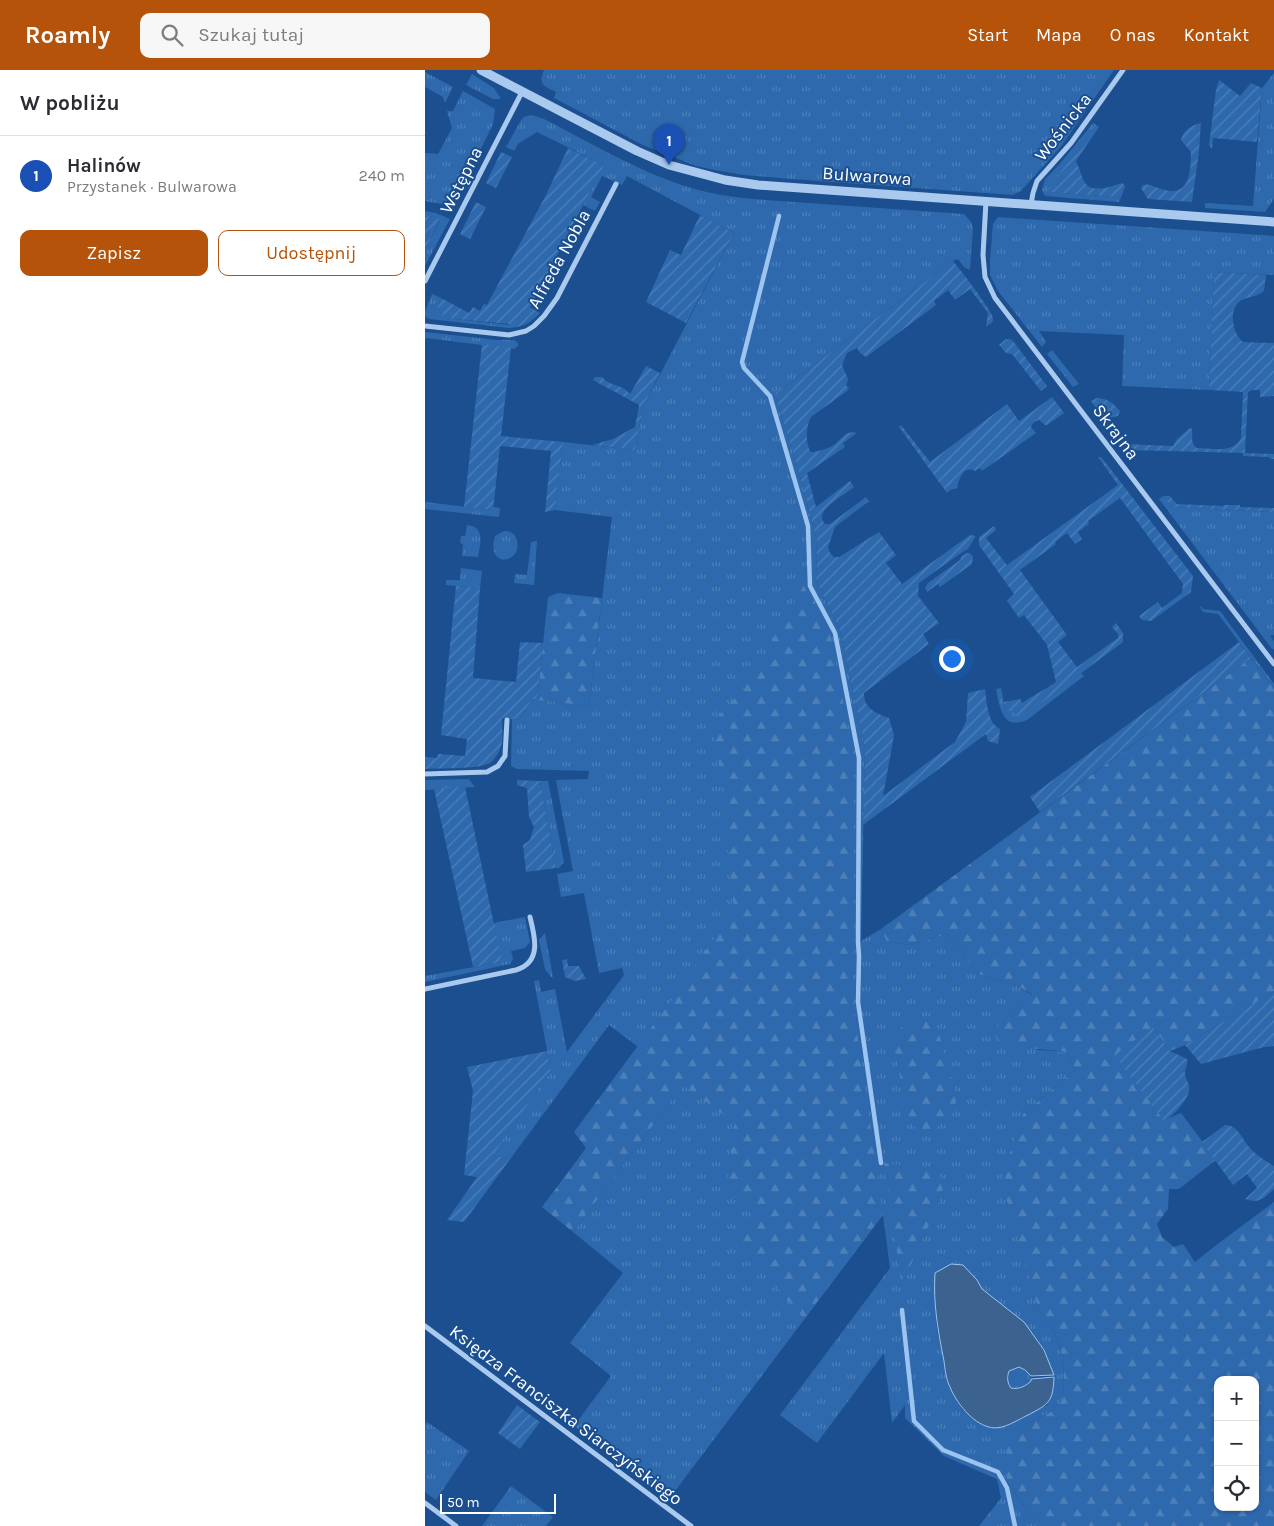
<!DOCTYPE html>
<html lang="pl">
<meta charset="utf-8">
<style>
:root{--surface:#fff;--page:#f7f7f7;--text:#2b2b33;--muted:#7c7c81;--line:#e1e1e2;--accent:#b45309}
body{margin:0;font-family:Karla,sans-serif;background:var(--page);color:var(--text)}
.controls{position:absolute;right:15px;bottom:15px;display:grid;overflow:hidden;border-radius:10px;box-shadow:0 1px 4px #0004}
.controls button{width:45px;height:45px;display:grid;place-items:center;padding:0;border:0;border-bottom:1px solid var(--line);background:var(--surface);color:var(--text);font:25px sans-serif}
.scale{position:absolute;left:15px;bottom:12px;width:116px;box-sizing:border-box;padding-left:5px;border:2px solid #fff;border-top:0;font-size:14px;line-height:18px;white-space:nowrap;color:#fff;-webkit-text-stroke:4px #1b4f8f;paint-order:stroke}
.you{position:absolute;left:526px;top:588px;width:18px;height:18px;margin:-12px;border:4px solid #fff;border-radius:50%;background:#1a73e8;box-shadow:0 0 0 8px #1a73e833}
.badge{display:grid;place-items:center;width:32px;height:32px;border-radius:50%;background:var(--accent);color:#fff;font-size:16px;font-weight:700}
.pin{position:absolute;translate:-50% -41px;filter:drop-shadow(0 1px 2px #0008)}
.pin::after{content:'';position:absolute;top:26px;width:18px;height:15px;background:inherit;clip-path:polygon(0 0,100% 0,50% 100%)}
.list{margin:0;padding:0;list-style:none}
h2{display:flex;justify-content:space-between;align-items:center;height:65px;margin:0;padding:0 20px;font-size:21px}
h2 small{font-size:16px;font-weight:400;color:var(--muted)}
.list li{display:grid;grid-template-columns:32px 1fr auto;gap:15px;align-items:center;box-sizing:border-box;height:80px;padding:0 20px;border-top:1px solid var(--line)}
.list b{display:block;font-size:19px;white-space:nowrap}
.list p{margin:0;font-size:16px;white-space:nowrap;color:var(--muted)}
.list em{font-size:16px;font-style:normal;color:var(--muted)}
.actions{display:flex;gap:10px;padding:15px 20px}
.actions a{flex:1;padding:11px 0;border:1px solid var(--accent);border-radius:10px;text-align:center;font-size:18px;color:var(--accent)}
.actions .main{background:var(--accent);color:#fff}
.icon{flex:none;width:28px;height:28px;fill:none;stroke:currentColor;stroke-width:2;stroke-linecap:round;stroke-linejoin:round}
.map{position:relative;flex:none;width:849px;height:1456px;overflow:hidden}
header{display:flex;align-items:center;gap:30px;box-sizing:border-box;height:70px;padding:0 25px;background:var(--accent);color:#fff}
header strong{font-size:24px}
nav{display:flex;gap:28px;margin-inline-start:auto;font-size:18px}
.search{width:350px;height:45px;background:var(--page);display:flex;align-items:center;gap:12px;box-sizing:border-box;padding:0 18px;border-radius:10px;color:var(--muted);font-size:19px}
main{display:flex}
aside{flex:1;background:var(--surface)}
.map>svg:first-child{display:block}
.grass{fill:url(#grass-tufts);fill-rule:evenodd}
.forest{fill:url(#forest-firs);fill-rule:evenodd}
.garden{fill:url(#garden-furrows)}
.water{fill:#3c6290;stroke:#9cc4f0}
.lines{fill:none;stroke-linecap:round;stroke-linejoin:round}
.stream{stroke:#9cc4f0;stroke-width:4.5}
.minor{stroke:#a9c9ee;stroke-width:5}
.tertiary{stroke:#a9c9ee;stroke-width:9}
.labels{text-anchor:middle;stroke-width:4;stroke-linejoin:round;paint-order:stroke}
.street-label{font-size:18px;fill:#fff;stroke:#1b4f8f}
</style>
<header>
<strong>Roamly</strong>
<div class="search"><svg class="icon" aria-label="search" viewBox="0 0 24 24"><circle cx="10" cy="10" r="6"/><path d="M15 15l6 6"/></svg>Szukaj tutaj</div>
<nav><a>Start</a><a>Mapa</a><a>O nas</a><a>Kontakt</a></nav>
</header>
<main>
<aside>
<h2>W pobliżu<small></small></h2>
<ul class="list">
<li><span class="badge" style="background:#1a4fb4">1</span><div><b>Halinów</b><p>Przystanek · Bulwarowa</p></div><em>240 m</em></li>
</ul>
<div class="actions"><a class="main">Zapisz</a><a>Udostępnij</a></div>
</aside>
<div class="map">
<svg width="849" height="1456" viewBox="0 0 849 1456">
<defs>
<pattern id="grass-tufts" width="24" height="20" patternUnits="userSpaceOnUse" patternTransform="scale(1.25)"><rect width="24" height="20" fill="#2e69ad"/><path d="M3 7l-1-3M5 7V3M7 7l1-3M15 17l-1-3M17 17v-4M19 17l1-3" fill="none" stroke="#4d80b9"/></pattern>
<pattern id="forest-firs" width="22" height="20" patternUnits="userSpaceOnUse" patternTransform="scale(1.25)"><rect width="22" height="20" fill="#2e69ad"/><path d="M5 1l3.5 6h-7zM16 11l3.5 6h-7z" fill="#4d80b9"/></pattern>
<pattern id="garden-furrows" width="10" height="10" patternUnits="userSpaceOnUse" patternTransform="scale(1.25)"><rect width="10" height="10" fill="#2e69ad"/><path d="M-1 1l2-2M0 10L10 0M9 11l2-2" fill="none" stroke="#4d80b9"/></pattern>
</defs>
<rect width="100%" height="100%" fill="#1b4f8f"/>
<path class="grass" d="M119 0H689L637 75 596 121 588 125 366 109 319 105 295 101 271 96 218 75 129 28 131 22C119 16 113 15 119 0Z
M0 2 28 17 20 33 18 27 0 17Z
M849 3V129L840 142 780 138V133L828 136 837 18Z
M47 4 69 18 76 29H68L41 15Z
M38 21 70 39 68 54 50 91 43 94 26 130 29 140 17 134 0 131V83L13 84 27 58 22 41H28Z
M106 45 119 49C168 74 217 104 270 119 288 124 308 127 327 129L539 144 546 152 548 158 545 200 539 197 533 189 528 191 350 324 375 406 392 471 391 511 415 560 440 678 436 871 456 859 462 872 485 875 523 864 553 904 591 915 607 925 583 943 612 980 642 982 650 1000 598 1044 613 1238 629 1261 639 1289 638 1329 626 1342 586 1361 583 1414 614 1456H554L576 1428 572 1409 519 1386 480 1348V1335L467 1353 459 1283 392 1373 355 1345 465 1198 458 1145 244 1429 149 1356 186 1306 145 1273 198 1203 148 1162 245 1032 212 976 184 955 86 1088 66 1086 126 1001 109 911 114 910 116 922 130 919 142 982 199 905 197 898 174 903 159 823 136 827 132 804 148 801 131 710 163 709 164 701 92 699 86 696 87 649 94 650 107 629 164 636 187 447 130 440 138 372 210 380 218 337 309 163 202 106 197 115 177 106 166 127 175 132 170 141 158 135 179 95 112 62 93 74 89 81 81 77 96 50 99 47ZM546 1204 552 1210 557 1219 599 1252 619 1280 629 1306 628 1318 622 1335 582 1355 574 1357 559 1355 537 1339 524 1316 512 1259 509 1222Z
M668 53 670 54 623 122 693 127 700 117 694 132 620 126 617 120 620 109 634 95Z
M0 141 11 143 25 149 0 196V180L15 151 11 147 0 146Z
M573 147 849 166V205L789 202 784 320 697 316 699 265 614 261 621 272 617 277 573 221 565 205V190L568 154Z
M7 224 16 228 12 238 20 248 85 255 84 258 4 249 0 246V242Z
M0 262 72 270H89L93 273V276L89 279 1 268 0 270Z
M627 280 654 314 648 317 622 284Z
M738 426 746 437 849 442V565L845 566 849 571V579H847L734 429Z
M0 432 67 440 68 437 75 438 74 447 0 439Z
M42 455C61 457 55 474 53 487L37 486 38 474 35 473 36 466H40Z
M79 461C85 461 89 463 91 468 101 492 60 502 70 466Z
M112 471 109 515 89 513 90 504 102 505 106 472Z
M36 498 57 501 55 518 21 515V510H35Z
M776 536 778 539 795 541 849 614V618L793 544 778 542 775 537Z
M656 603 659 606 602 650C577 661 575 637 571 619L576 618 580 639 597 646Z
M44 709 50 717 0 720V710Z
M115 711H123L139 792 134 798H131Z
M100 847 105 872 100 878 86 881 88 889 85 894 0 912V906L76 892 68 853Z
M120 863 128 907H126L120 899 114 870Z
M594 1297 605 1304 606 1311C601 1316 593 1320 586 1318L583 1312 584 1301Z
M2 1352 44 1381 11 1430 0 1422V1355Z
M86 1416 128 1447 121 1456H57Z"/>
<path class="forest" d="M381 512 406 567 429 689V876L427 927 458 1144 379 1249 314 1172 330 1137 301 1124 310 1053 258 1015 148 1162 117 1137 161 1078 149 1062 246 931 309 839 295 698 286 654 319 618Z
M133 523 177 528 164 636 112 630 123 527Z
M826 588 849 618V921L760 975 745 981 728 957 739 1050 756 1043 791 1090 754 1119H744L743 1139 732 1154 737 1167 749 1177 758 1174 770 1192 794 1173 849 1132V1456H614L583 1414 579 1392 586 1361 626 1342 638 1329 639 1289 629 1261 613 1238 576 1110 598 1044 650 1000 642 982 574 975 569 961 583 943 607 924 591 915 553 904 523 864 485 875 462 872 456 859ZM793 1310H830V1437H793Z
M494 949 503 950 512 959 517 974 532 1029 526 1048 507 1060 494 1061 484 1052 467 967 481 953Z
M459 1093 484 1096 504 1100 513 1105 518 1109 519 1113 516 1127 491 1185 480 1205 478 1213V1224Z"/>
<path class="garden" d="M794 10 815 26 826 13 837 18 832 72 788 68 787 79 784 75 791 20Z
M776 53 774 81 767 132 723 129 716 118 718 115C724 113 730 117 736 119 766 128 765 103 766 82L756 70C758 61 766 55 776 53Z
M670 54 674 57 651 91C654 97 656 105 659 111 666 125 686 116 698 113L700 117 693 127 622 122Z
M143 78 179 95 105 237 115 243C105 253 98 257 84 258V254L20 248 12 238 16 228 44 243 48 237 55 241 59 234 62 235 121 125Z
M76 82 87 87 71 118 61 113Z
M51 132 61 137 45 169 35 164Z
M275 145 309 163 261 253 221 232 245 180 256 185Z
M0 146 11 147 15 150 0 180Z
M528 191C535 199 567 241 568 248 569 253 564 254 561 257L563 243 545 219 530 230 523 220 509 231 511 235 441 287 435 283 432 278 422 283 417 295 423 309 421 316 424 317 422 321 386 347C381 355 380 374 386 382 392 382 406 378 410 374 418 368 421 360 432 363L418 373 420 377 382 403 391 437 425 411 429 417C422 423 401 435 398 443 396 447 397 450 400 454H405L441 427 444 431 410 457 403 477 405 483 409 487H414L454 462 471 485 461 493 477 514 545 465 551 466 543 479 536 483 494 513 493 526 514 553 498 564 504 574 439 623C439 639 451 643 464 648L469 665 458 726 530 672 541 652 543 623 560 619C562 633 562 652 575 659L573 674 563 671 561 664 438 755 440 678 415 560 391 511 392 471 375 406 350 324Z
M789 202 841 205 839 221C831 228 821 226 814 232 803 242 808 264 818 272L849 273V326L835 327V320H827L823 322 820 383 849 384V389H845L844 387 818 386V383L703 380 699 374 748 376 752 369 765 358 767 359C768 366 765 374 772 378 786 378 809 384 816 368L818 322 784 320Z
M581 269H585L588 271 622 316 616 321 587 284 581 283 574 275Z
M57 274 86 278 76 366 138 372 130 440 120 442 126 381 75 376 68 440 39 437Z
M221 296 235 303 218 337 210 380 167 375 188 369 210 357 214 335 168 310 170 307H177C185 317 196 313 205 324Z
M627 327 639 343 622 355H620L614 350C610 351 607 353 606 357L611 363 557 401 555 398 550 401C539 395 534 408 532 418L525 420 522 423 474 357 476 355 505 392 582 334 594 351Z
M672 328C682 328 688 333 695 341L693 346 679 349 666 331Z
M673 387 677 388 768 506 766 522 726 551 717 550 714 546 733 532 737 538 757 523 758 514 695 428 663 451 664 454 653 462 657 469 650 474 642 463 630 472 631 474 595 500 642 565 633 572 652 597 693 568V564L687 557 691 553 698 563V572L597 647 580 639 579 632 595 629 597 633C608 625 620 620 631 612L622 575 599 545 594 548 582 531 589 524 554 475V467L569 456 571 460 561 468 582 495 693 415Z
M738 426H745L752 434 798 436 799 435H815V437L849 438V442L746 437Z
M542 483H545L548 487 547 494 515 517 513 514 502 522 500 518 503 513 535 490 537 486Z
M31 516 55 518 48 608 91 612 95 572 118 573 112 630 107 629 94 650 77 648C77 658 79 670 75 679 73 685 68 692 63 694 53 699 13 698 0 699V687L12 688 13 684 40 686 42 669 16 665Z
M814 572 826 588 615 742 605 727Z
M92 710 115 711 131 798 101 802 98 775 105 770 109 757 104 747 102 718 92 715Z
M40 717 77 892 48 897 9 719Z
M142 889 143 896H154L161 909 150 911 140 907 137 890Z
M849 921V976L839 977 776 994 760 975Z
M728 957 745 981 762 989C764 995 759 999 760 1004 761 1010 765 1014 764 1020 763 1031 748 1046 739 1051L689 985Z
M122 981 126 1001 67 1086 86 1088 39 1152 22 1150 52 1107 39 1105 48 1021 42 997Z
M800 1055C814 1055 817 1070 826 1079 832 1086 841 1091 849 1096V1119C838 1129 834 1134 820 1129L832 1118 822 1104 808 1115 777 1072Z
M92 1335 115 1352 95 1379 73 1363Z"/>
<path class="water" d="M526 1194 538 1195 552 1210 557 1219 599 1252 619 1280 629 1305 606 1306 600 1300 594 1297 584 1301C582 1307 582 1313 586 1318 593 1320 601 1316 606 1311V1309L629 1307C628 1332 624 1334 603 1345 592 1350 577 1361 564 1357 547 1353 531 1332 525 1317 521 1309 520 1299 519 1291 513 1261 508 1233 510 1203Z"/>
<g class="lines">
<path class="stream" d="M354 146 317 292 319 298 345 326 383 456 385 516 410 563 434 688 433 872 434 886 433 932 456 1093
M477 1240 489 1351 518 1380 573 1402 582 1418 590 1456"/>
<path class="minor" d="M561 131 558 185 560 207 570 228 849 594
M606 134 608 123 612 111 646 73 698 0
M0 211 97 22
M0 256 84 265 101 261 109 256 119 246 132 228 191 114
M0 704 62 702 73 696 80 686 82 650
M0 919 91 900C117 892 110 867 105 847
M0 1256 266 1456
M0 1433 31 1456"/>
<path class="tertiary" d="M56 0 212 81 244 95 300 110 333 115 849 152"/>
</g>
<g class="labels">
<g class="street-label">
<text transform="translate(638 57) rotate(-52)" y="6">Wośnicka</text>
<text transform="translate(442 106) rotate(4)" y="6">Bulwarowa</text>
<text transform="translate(36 110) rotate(-63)" y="6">Wstępna</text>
<text transform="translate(134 189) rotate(-61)" y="6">Alfreda Nobla</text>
<text transform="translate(691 362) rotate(53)" y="6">Skrajna</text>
<text transform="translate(141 1345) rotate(37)" y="6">Księdza Franciszka Siarczyńskiego</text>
</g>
</g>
</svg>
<div class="controls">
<button>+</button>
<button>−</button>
<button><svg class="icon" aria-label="locate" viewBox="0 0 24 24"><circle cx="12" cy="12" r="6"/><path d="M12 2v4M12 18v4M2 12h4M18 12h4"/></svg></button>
</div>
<div class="scale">50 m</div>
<div class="you"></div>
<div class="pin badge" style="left:244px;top:95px;background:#1a4fb4">1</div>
</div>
</main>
